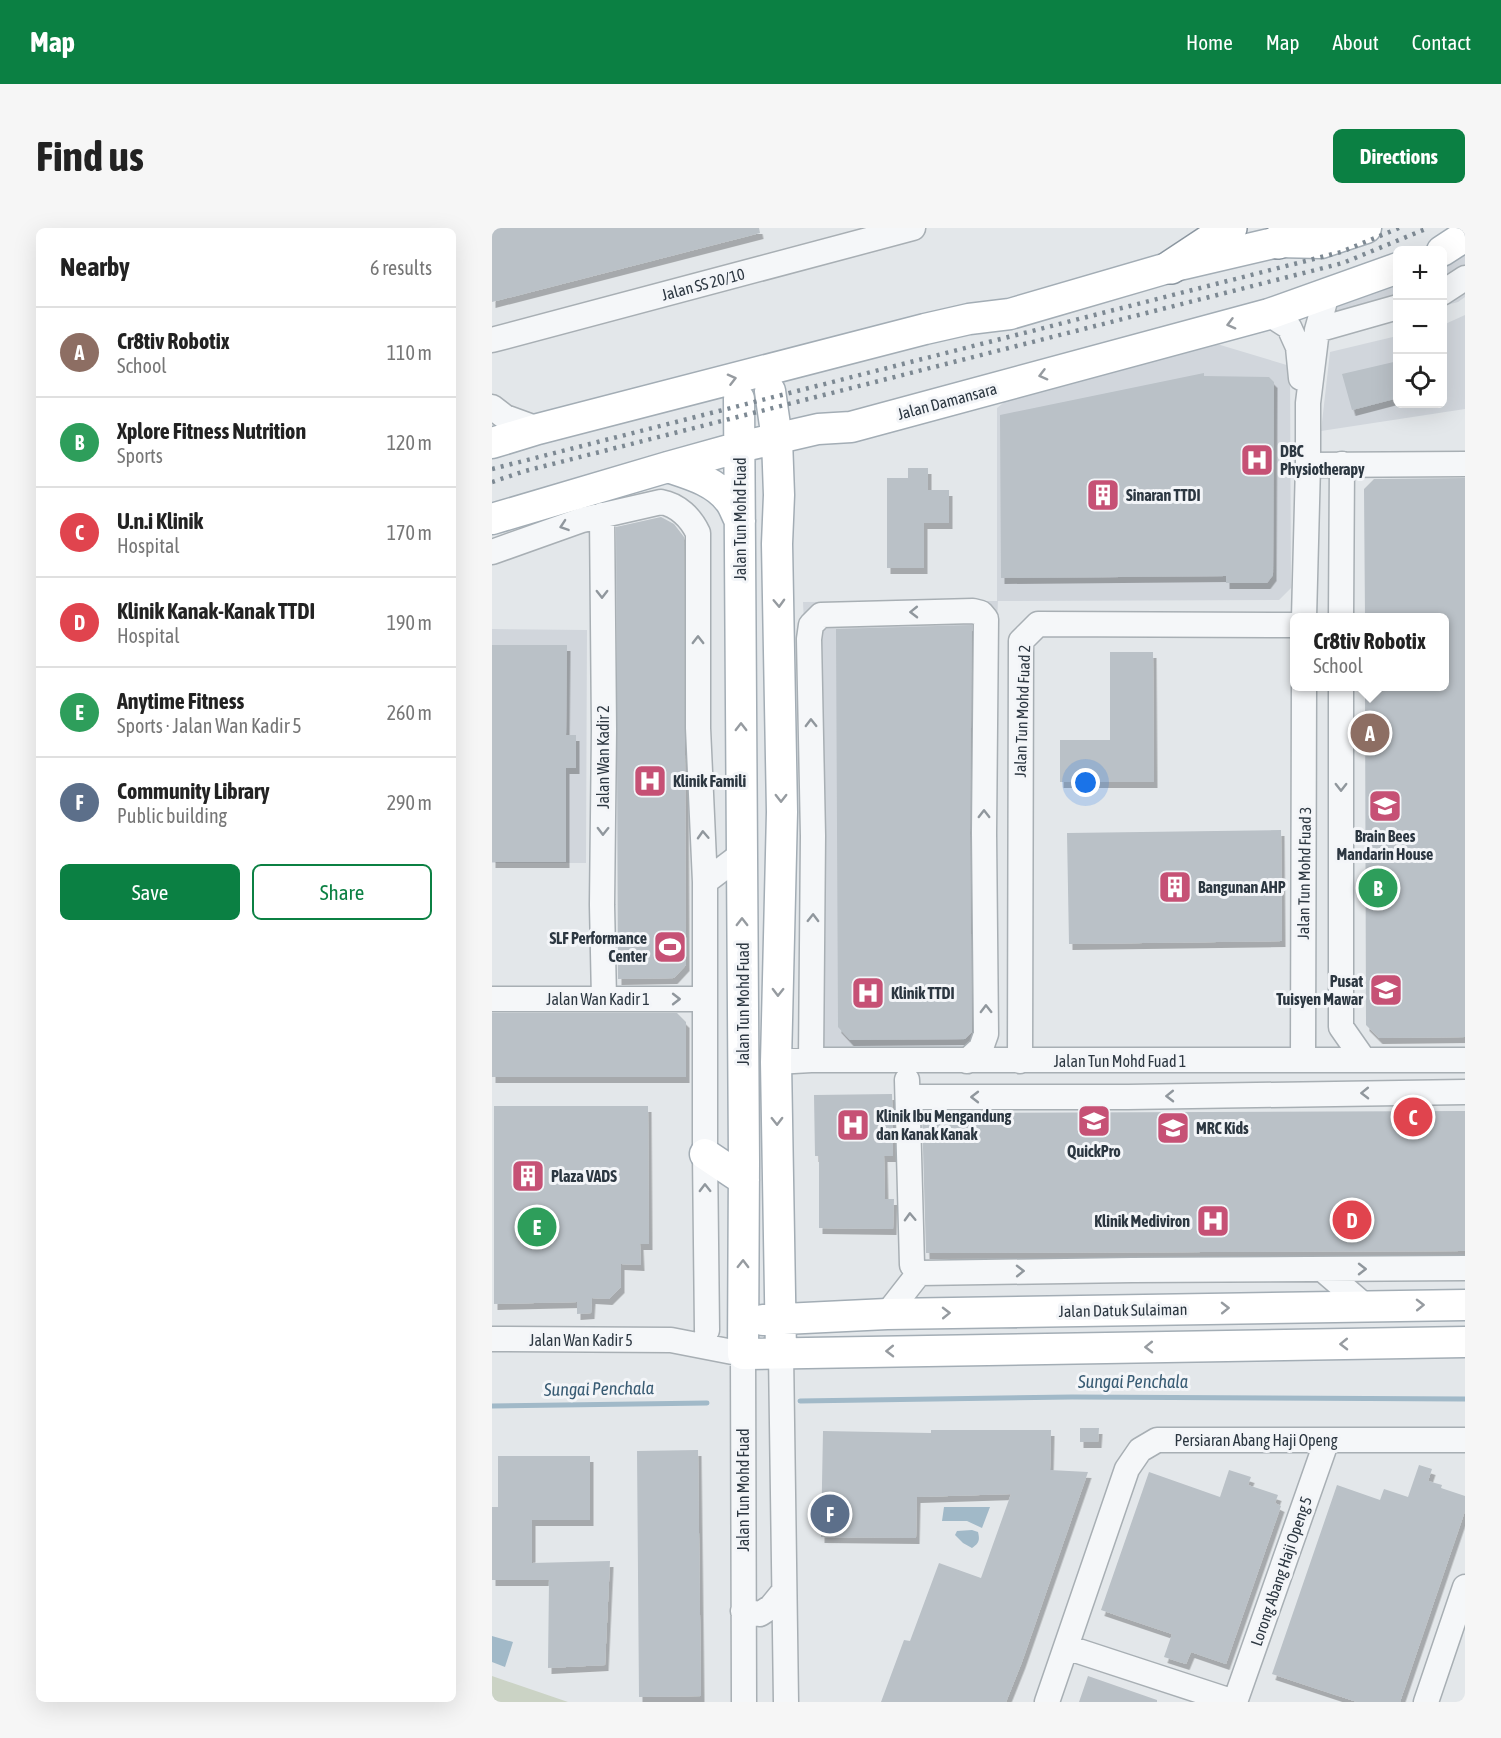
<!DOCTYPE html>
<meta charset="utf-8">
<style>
:root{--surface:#fff;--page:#f6f6f6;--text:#222;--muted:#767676;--line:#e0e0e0;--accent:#0b8043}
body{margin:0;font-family:"Asap Condensed",sans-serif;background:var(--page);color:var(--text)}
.controls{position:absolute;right:18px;top:18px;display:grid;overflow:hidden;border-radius:9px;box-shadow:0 6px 24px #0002}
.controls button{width:54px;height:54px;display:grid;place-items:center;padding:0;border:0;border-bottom:2px solid var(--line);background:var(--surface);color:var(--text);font:30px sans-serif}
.you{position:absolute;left:594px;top:555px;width:21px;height:21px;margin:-15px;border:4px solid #fff;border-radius:50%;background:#1a73e8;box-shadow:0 0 0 9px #1a73e833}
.badge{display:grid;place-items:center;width:39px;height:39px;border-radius:50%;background:var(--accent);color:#fff;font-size:20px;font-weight:700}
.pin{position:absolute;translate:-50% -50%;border:3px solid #fff;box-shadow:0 2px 6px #0006}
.popup{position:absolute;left:798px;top:385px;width:159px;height:78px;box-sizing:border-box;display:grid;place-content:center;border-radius:9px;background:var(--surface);filter:drop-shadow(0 2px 4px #0005);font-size:20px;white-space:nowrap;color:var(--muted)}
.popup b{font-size:22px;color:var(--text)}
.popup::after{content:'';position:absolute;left:50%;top:100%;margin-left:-12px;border:12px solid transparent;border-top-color:var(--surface)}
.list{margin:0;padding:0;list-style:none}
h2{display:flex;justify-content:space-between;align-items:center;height:78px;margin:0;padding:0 24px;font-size:26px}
h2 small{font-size:20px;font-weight:400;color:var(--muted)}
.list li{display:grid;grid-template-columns:39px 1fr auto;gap:18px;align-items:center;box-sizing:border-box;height:90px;padding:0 24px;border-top:2px solid var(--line)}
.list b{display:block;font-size:22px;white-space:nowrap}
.list p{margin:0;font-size:20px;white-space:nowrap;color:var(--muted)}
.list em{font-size:20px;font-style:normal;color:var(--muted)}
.actions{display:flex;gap:12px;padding:18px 24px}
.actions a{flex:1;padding:14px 0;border:2px solid var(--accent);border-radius:9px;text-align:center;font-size:21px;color:var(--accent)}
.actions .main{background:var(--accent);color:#fff}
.icon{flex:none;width:33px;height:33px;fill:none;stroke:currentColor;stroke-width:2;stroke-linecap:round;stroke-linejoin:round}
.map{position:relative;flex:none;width:973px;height:1474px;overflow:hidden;border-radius:9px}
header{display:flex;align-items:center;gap:36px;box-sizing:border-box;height:84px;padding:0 30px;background:var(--accent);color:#fff}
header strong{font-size:28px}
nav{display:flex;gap:33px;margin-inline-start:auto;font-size:21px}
.intro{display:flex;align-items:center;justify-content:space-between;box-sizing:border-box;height:144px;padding:0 36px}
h1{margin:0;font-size:42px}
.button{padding:15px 27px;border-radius:9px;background:var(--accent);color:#fff;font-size:21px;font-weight:700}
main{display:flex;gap:36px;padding:0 36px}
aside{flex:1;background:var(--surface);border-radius:9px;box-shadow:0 6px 24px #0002}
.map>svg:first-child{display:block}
.built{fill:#d1d6dc}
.green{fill:#cbd3c5}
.water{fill:#a1b9c8}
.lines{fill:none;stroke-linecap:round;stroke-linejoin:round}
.stream{stroke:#a1b9c8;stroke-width:5}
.building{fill:#bac1c7;filter:url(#shadow)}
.minor-casing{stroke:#a8afb4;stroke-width:27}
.major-casing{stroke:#a3adb5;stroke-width:33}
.highway-casing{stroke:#8b96a0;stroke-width:36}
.minor{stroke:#f5f7f9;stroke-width:24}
.major{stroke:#fff;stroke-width:30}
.highway{stroke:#fff;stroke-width:33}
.rail{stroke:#7d8993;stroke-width:4.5;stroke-dasharray:3 6;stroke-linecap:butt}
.oneway{stroke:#969ba0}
.oneway2{stroke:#90979d}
.labels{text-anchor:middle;stroke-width:6;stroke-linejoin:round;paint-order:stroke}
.street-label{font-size:16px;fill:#2c3741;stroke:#f3f5f8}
.poi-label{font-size:16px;font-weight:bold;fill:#2c3741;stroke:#f3f5f8;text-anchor:start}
.water-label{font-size:18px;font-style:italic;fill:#385b73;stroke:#f3f5f8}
</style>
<header>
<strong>Map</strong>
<nav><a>Home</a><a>Map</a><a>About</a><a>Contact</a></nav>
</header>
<div class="intro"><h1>Find us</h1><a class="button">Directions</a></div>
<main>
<aside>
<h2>Nearby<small>6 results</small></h2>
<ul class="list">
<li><span class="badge" style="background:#8d6e63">A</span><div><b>Cr8tiv Robotix</b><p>School</p></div><em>110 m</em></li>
<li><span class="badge" style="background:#2e9e5b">B</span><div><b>Xplore Fitness Nutrition</b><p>Sports</p></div><em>120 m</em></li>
<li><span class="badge" style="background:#e0444e">C</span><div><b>U.n.i Klinik</b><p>Hospital</p></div><em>170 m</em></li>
<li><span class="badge" style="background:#e0444e">D</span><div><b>Klinik Kanak-Kanak TTDI</b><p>Hospital</p></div><em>190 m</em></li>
<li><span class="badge" style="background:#2e9e5b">E</span><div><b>Anytime Fitness</b><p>Sports · Jalan Wan Kadir 5</p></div><em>260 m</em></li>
<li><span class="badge" style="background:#5c6f8a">F</span><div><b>Community Library</b><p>Public building</p></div><em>290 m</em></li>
</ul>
<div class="actions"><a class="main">Save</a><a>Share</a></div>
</aside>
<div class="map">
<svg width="973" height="1474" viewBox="0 0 973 1474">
<defs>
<filter id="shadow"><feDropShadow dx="3.5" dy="6" stdDeviation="0" flood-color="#0004"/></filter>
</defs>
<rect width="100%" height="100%" fill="#e3e7ea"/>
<path class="built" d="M973 27V69L966 74 951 78 950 39Z
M905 55V89L843 104 842 78Z
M973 87V181L829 203 838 124 905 108 906 176H950L951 97Z
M715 113 798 138 799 360 787 372 506 373 484 811 471 823H332L311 374 505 373V180L526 163Z
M0 401 95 402 94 635H0Z"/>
<path class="green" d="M0 1448 76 1474H0Z"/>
<path class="water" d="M452 1279H498L490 1300 475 1293H450Z
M480 1302 486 1304C488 1312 487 1315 480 1320L471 1315 463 1307 465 1303Z
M0 1408 21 1414 13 1439 0 1434Z"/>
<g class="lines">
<path class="stream" d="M308 1173 580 1169 973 1171
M0 1178 215 1175"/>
</g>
<path class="building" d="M0 0H267L268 5 0 74Z
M906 133V170L860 182 850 146Z
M712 145V148L777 149 782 154 781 347 775 355H734V348L509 350 508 187Z
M416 240H436V262H457V295H432V340H395V250H416Z
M973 250V809L887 810 874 797 873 459H953V390H873L872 261 882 251Z
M169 289 182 296 192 309 194 737 182 750 126 751 124 299Z
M480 397 478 605 480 804 473 811 358 812 346 799 344 401Z
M0 417H75L74 507H84V540H74V634H0Z
M618 424H661L662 554H568V512H618Z
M789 602 790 713 577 716 575 605Z
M0 785H185L194 794V849H0Z
M400 866 401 928H392L393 971H402L401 1001 327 1000V928H323L322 867Z
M2 878H156L157 1016H148L149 1037 129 1036V1059L117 1071 100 1070 99 1085 85 1086V1074L2 1076Z
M973 883V1023L434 1025 430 885Z
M588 1200H607L606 1214H588Z
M439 1202H559L558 1242 596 1244 530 1434 514 1474H389L412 1412 418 1413 447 1335 489 1350 519 1266 425 1269 424 1310 329 1309 331 1203 439 1205Z
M206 1222 209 1468 147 1469 145 1223Z
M6 1228H98V1292H40V1335L118 1333 113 1437 56 1440 57 1352H0V1279H6Z
M927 1237 940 1241 936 1253 950 1257 949 1260 973 1268V1283L908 1474H865L780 1446 845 1257 888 1272 892 1261 916 1269Z
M737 1242 759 1249 756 1257 786 1267 783 1275 789 1278 734 1436 699 1424 694 1436 672 1429 680 1406 609 1382 657 1244 728 1269Z
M596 1448 665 1472V1474H587Z"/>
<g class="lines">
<defs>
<path id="minor" d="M950 65 973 50
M777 86 797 99 806 119 809 150
M825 102 906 79
M0 112 421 0
M0 179 13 189 46 201
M816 237 973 236
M110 287 112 502 110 677 112 771
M0 324 90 292 169 274C186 277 199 290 206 305V500L213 654V926L215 1102
M812 390 816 237V175L825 102 835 66
M849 390 850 236
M849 458V799L872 832
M213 654 250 626
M0 771H213
M319 832 321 608 317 411 319 397 329 387 481 383 489 385 494 391 492 605 494 806 489 820 475 833
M811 832 812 458
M528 833 529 413 546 396 803 397
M284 834 319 832H973
M415 852 420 1037 427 1045
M417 869H636L973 864
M830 1041 873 1078
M427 1045 640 1042 973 1040
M395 1086 427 1045
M0 1111 179 1112 251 1126 252 1474
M289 1125 294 1474
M251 1383 268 1386 279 1379 292 1363
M574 1419 742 1474
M555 1474 635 1241 648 1222 665 1212H973
M743 1474 835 1212
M934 1474 973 1359"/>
<path id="major" d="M950 23 973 8
M278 163 285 211 287 267 285 316 290 584 284 834 289 1125
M247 171 252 934 251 1126 973 1114
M0 215 46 201 433 101 477 91 518 86 679 39 786 14 829 15 874 0
M176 239C197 246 223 253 237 272 242 278 244 286 248 293
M0 291 176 239 248 219 326 201 359 199 777 86 906 40
M213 926 252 952
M271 1092 395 1086 973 1077"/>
<path id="highway" d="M786 14 813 0
M679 39 738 0"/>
</defs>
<use href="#minor" class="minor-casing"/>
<use href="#major" class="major-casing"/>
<use href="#highway" class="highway-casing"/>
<use href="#minor" class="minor"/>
<use href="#major" class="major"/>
<use href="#highway" class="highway"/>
<path class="rail" d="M0 241 849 24 907 0
M0 254 33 243 851 35 936 0"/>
</g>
<defs><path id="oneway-chevron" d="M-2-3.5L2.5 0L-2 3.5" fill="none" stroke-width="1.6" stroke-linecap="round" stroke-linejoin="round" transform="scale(1.5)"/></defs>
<g class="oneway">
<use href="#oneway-chevron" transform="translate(739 96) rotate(165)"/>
<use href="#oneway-chevron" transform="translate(551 147) rotate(165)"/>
<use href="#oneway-chevron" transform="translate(240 151) rotate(-14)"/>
<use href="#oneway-chevron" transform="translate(287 375) rotate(88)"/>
<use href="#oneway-chevron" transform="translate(249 499) rotate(-90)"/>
<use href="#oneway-chevron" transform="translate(289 570) rotate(90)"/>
<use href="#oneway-chevron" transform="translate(250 694) rotate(-90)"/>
<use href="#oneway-chevron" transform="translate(286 764) rotate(91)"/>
<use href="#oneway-chevron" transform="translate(285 893) rotate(89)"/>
<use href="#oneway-chevron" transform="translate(251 1036) rotate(-89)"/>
<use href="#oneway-chevron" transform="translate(928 1077) rotate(-1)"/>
<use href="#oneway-chevron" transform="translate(733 1080) rotate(-1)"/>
<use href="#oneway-chevron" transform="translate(454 1085) rotate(-1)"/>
<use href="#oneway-chevron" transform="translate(852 1116) rotate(179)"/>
<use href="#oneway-chevron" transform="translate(657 1119) rotate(179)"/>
<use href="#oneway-chevron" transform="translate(398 1123) rotate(179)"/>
</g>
<g class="oneway2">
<use href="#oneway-chevron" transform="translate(72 298) rotate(161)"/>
<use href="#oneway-chevron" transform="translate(110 366) rotate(90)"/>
<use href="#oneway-chevron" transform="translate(422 384) rotate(179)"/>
<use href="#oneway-chevron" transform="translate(206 412) rotate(-90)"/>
<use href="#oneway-chevron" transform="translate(319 495) rotate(-91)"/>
<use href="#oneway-chevron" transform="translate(849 559) rotate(90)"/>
<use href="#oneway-chevron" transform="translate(492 586) rotate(-90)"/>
<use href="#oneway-chevron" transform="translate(111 603) rotate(91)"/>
<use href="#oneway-chevron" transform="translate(211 607) rotate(-93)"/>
<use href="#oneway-chevron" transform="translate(321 690) rotate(-89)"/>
<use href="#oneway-chevron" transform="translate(184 771)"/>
<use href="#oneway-chevron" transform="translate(494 781) rotate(-91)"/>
<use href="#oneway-chevron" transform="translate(873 865) rotate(179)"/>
<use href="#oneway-chevron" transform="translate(678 868) rotate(179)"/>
<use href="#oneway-chevron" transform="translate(483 869) rotate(-180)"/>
<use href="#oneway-chevron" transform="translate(213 960) rotate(-91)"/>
<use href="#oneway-chevron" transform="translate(418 989) rotate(-92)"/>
<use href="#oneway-chevron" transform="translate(870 1041)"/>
<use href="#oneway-chevron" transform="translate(528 1043) rotate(-1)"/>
</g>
<defs>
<symbol id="hospital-square" viewBox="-11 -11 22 22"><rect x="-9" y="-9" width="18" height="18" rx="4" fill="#c65175" stroke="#f3f5f8"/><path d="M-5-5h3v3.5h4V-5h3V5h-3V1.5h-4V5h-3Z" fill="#fff"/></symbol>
<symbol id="building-square" viewBox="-11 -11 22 22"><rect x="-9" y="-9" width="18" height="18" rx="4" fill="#c65175" stroke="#f3f5f8"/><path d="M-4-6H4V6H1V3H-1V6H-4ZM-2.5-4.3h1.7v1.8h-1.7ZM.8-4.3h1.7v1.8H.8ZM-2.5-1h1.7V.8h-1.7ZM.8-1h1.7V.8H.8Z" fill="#fff"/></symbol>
<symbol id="school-square" viewBox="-11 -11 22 22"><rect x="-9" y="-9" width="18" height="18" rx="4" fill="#c65175" stroke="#f3f5f8"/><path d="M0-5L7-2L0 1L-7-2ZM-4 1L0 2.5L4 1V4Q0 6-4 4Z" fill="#fff"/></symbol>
<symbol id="stadium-square" viewBox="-11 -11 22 22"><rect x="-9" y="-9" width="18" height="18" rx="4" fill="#c65175" stroke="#f3f5f8"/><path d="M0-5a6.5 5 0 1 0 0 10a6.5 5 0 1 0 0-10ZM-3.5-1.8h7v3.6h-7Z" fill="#fff"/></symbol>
</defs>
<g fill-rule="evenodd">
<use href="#hospital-square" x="746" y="213" width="38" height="38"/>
<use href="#building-square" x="592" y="248" width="38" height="38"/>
<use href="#hospital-square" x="139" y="534" width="38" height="38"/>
<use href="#school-square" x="874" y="559" width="38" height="38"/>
<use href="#building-square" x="664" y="640" width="38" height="38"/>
<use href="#stadium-square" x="159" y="700" width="38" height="38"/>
<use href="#school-square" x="875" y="743" width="38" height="38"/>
<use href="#hospital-square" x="357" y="746" width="38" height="38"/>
<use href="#school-square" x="583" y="874" width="38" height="38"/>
<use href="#hospital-square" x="342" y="878" width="38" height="38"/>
<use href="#school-square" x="662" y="881" width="38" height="38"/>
<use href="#building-square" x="17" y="929" width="38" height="38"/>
<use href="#hospital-square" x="702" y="974" width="38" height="38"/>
</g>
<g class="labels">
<g class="street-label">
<text transform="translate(211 56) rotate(-15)" y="6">Jalan SS 20/10</text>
<text transform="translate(455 173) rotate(-15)" y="6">Jalan Damansara</text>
<text transform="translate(248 291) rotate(-90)" y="6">Jalan Tun Mohd Fuad</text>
<text transform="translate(530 483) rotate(-88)" y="6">Jalan Tun Mohd Fuad 2</text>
<text transform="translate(111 529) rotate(-90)" y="6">Jalan Wan Kadir 2</text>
<text transform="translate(812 645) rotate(-89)" y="6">Jalan Tun Mohd Fuad 3</text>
<text x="106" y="777">Jalan Wan Kadir 1</text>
<text transform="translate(251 776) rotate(-90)" y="6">Jalan Tun Mohd Fuad</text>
<text x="628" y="839">Jalan Tun Mohd Fuad 1</text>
<text transform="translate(631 1082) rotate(-1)" y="6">Jalan Datuk Sulaiman</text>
<text x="89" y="1118">Jalan Wan Kadir 5</text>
<text x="764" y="1218">Persiaran Abang Haji Openg</text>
<text transform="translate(251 1262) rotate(-90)" y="6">Jalan Tun Mohd Fuad</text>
<text transform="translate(789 1343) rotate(-71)" y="6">Lorong Abang Haji Openg 5</text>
</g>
<g class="poi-label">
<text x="788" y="229">DBC<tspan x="788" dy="18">Physiotherapy</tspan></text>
<text x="634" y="273">Sinaran TTDI</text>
<text x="181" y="559">Klinik Famili</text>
<text x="893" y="614" text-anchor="middle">Brain Bees<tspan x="893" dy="18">Mandarin House</tspan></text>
<text x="706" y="665">Bangunan AHP</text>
<text x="155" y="716" text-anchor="end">SLF Performance<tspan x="155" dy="18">Center</tspan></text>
<text x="871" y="759" text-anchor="end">Pusat<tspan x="871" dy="18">Tuisyen Mawar</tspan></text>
<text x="399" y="771">Klinik TTDI</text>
<text x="384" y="894">Klinik Ibu Mengandung<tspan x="384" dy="18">dan Kanak Kanak</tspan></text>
<text x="704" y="906">MRC Kids</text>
<text x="602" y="929" text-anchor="middle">QuickPro</text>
<text x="59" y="954">Plaza VADS</text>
<text x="698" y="999" text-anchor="end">Klinik Mediviron</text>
</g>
<g class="water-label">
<text x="641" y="1160">Sungai Penchala</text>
<text transform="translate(107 1161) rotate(-1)" y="6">Sungai Penchala</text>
</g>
</g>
</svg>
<div class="controls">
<button>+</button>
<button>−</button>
<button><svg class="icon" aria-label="locate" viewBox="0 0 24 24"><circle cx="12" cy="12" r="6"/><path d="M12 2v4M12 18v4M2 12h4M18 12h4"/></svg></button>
</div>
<div class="you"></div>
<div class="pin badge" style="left:878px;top:505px;background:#8d6e63">A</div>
<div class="popup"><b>Cr8tiv Robotix</b>School</div>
<div class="pin badge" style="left:886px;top:660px;background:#2e9e5b">B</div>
<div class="pin badge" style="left:921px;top:889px;background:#e0444e">C</div>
<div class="pin badge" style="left:860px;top:992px;background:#e0444e">D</div>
<div class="pin badge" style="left:45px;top:999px;background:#2e9e5b">E</div>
<div class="pin badge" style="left:338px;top:1286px;background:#5c6f8a">F</div>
</div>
</main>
